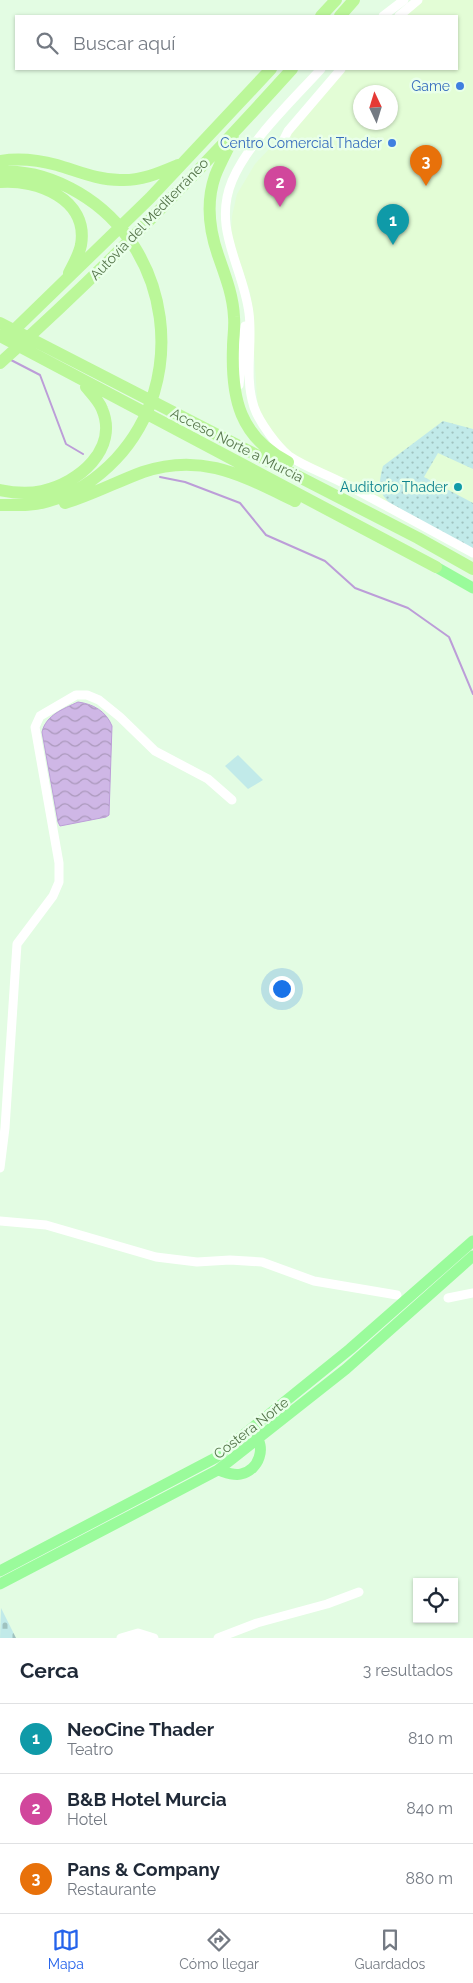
<!DOCTYPE html>
<html lang="es">
<meta charset="utf-8">
<style>
:root{--surface:#fff;--page:#f2f2f3;--text:#1f2937;--muted:#747a83;--line:#e0e1e3;--accent:#2563eb}
body{margin:0;font-family:Raleway,sans-serif;background:var(--page);color:var(--text)}
.controls{position:absolute;right:15px;bottom:15px;display:grid;overflow:hidden;border-radius:0px;box-shadow:0 1px 4px #0004}
.controls button{width:45px;height:45px;display:grid;place-items:center;padding:0;border:0;border-bottom:1px solid var(--line);background:var(--surface);color:var(--text);font:25px sans-serif}
.compass{position:absolute;left:353px;top:85px;width:45px;height:45px;border-radius:50%;background:var(--surface);box-shadow:0 1px 4px #0004;rotate:356deg}
.you{position:absolute;left:281px;top:988px;width:18px;height:18px;margin:-12px;border:4px solid #fff;border-radius:50%;background:#1a73e8;box-shadow:0 0 0 8px #1a73e833}
.badge{display:grid;place-items:center;width:32px;height:32px;border-radius:50%;background:var(--accent);color:#fff;font-size:16px;font-weight:700}
.pin{position:absolute;translate:-50% -41px;filter:drop-shadow(0 1px 2px #0008)}
.pin::after{content:'';position:absolute;top:26px;width:18px;height:15px;background:inherit;clip-path:polygon(0 0,100% 0,50% 100%)}
.list{margin:0;padding:0;list-style:none}
h2{display:flex;justify-content:space-between;align-items:center;height:65px;margin:0;padding:0 20px;font-size:21px}
h2 small{font-size:16px;font-weight:400;color:var(--muted)}
.list li{display:grid;grid-template-columns:32px 1fr auto;gap:15px;align-items:center;box-sizing:border-box;height:70px;padding:0 20px;border-top:1px solid var(--line)}
.list b{display:block;font-size:19px;white-space:nowrap}
.list p{margin:0;font-size:16px;white-space:nowrap;color:var(--muted)}
.list em{font-size:16px;font-style:normal;color:var(--muted)}
.icon{flex:none;width:28px;height:28px;fill:none;stroke:currentColor;stroke-width:2;stroke-linecap:round;stroke-linejoin:round}
.map{position:relative;flex:none;width:473px;height:1638px;overflow:hidden}
.search{position:absolute;background:var(--surface);box-shadow:0 1px 4px #0004;left:15px;right:15px;top:15px;height:55px;display:flex;align-items:center;gap:12px;box-sizing:border-box;padding:0 18px;border-radius:0px;color:var(--muted);font-size:19px}
.sheet{height:275px;background:var(--surface)}
nav{display:flex;justify-content:space-around;align-items:center;box-sizing:border-box;height:70px;border-top:1px solid var(--line);background:var(--surface);font-size:14px;color:var(--muted)}
nav a{display:grid;justify-items:center;gap:2px}
nav .on{color:var(--accent)}
.map>svg:first-child{display:block}
.commercial{fill:#e3fdd6;fill-rule:evenodd}
.grass{fill:url(#grass-dots)}
.cemetery{fill:url(#cemetery-stones)}
.pitch{fill:#c1eae9}
.water{fill:url(#water-waves);stroke:#bc9dd8}
.lines{fill:none;stroke-linecap:round;stroke-linejoin:round}
.stream{stroke:#bc9dd8;stroke-width:2}
.minor{stroke:#fff;stroke-width:9}
.major{stroke:#9afb9b;stroke-width:11}
.highway{stroke:#bbf799;stroke-width:12}
.shop-dot{fill:#3f7fe0;stroke:#e9ffe9;stroke-width:2}
.culture-dot{fill:#0f9aa8;stroke:#e9ffe9;stroke-width:2}
.labels{text-anchor:middle;stroke-width:5;stroke-linejoin:round;paint-order:stroke}
.shop-label{font-size:14px;fill:#366cbe;stroke:#e9ffe9;text-anchor:end}
.street-label{font-size:14px;fill:#547449;stroke:#e9ffe9}
.culture-label{font-size:14px;fill:#0d838f;stroke:#e9ffe9;text-anchor:end}
</style>
<div class="map">
<svg width="473" height="1638" viewBox="0 0 473 1638">
<defs>
<pattern id="grass-dots" width="8" height="8" patternUnits="userSpaceOnUse" patternTransform="scale(1.25)"><rect width="8" height="8" fill="#c1eae9"/><path d="M2 2h.1M6 6h.1" fill="none" stroke="#9fc2bf" stroke-width="1.8" stroke-linecap="round"/></pattern>
<pattern id="cemetery-stones" width="16" height="16" patternUnits="userSpaceOnUse" patternTransform="scale(1.25)"><rect width="16" height="16" fill="#c1eae9"/><path d="M2 7V4a2 2 0 0 1 4 0v3zM10 15v-3a2 2 0 0 1 4 0v3z" fill="#9fc2bf"/></pattern>
<pattern id="water-waves" width="16" height="10" patternUnits="userSpaceOnUse" patternTransform="scale(1.25)"><rect width="16" height="10" fill="#cfb7e6"/><path d="M0 5q4-4 8 0t8 0" fill="none" stroke="#ab99bc"/></pattern>
</defs>
<rect width="100%" height="100%" fill="#e3fce3"/>
<path class="commercial" d="M414 0H473V556L289 458 258 411 250 292 231 237 232 216 237 194 255 164 344 69H457V16H398ZM360 92H390V122H360Z"/>
<path class="grass" d="M443 421 473 429V469L438 453 424 477 473 503V550L390 503C377 492 379 481 383 466Z"/>
<path class="cemetery" d="M1 1608 16 1638H0Z"/>
<path class="pitch" d="M238 755 263 780 248 789 225 766Z"/>
<path class="water" d="M78 702C93 704 106 711 112 726L109 815 106 817 60 826 58 822 42 732C46 715 63 709 78 702Z"/>
<g class="lines">
<path class="stream" d="M11 360 40 375 66 444 83 454
M160 477 185 482 240 503 266 535 325 561 355 588 408 608 449 637 473 694"/>
<path class="minor" d="M383 16 404 0
M399 16 418 0
M321 69C293 100 248 142 232 181 212 229 243 266 249 313 253 344 244 377 254 407 259 422 277 446 289 456 305 467 326 474 343 483 387 506 430 530 473 553
M281 145 288 131 341 69
M239 385 245 326
M0 1168 5 1128 17 944 53 896 59 882V863L35 727 40 716 76 695H87L99 700 120 717 155 751 208 779 232 800
M0 1221 46 1225 156 1257 197 1262 230 1260 262 1262 314 1281 397 1295
M448 1298 473 1293
M121 1638 138 1633 154 1638
M218 1638 257 1623 327 1604 359 1592"/>
<path class="major" d="M436 567 473 588
M218 1470C225 1472 233 1476 241 1474 259 1470 267 1447 254 1434
M0 1571 215 1458 350 1349 473 1241
M0 1584 218 1470 346 1369 473 1256"/>
<path class="highway" d="M321 16 336 0
M340 16 354 0
M233 138C227 151 220 163 215 176 206 202 209 229 218 255 225 275 233 295 234 317 235 327 233 337 233 347 231 399 240 437 288 462
M0 161C19 158 38 160 57 165 78 171 97 180 120 180 141 181 159 173 178 165
M0 172C29 170 54 178 79 193 172 248 189 381 116 459 97 479 75 494 49 501 33 506 16 505 0 505
M0 182C37 179 89 199 81 245 79 255 74 263 69 273
M0 323 418 538 473 569
M10 334 150 198 271 69
M0 336 436 567
M0 363C103 271 200 171 292 69
M0 490C14 493 28 494 42 491 79 483 119 449 102 409 99 401 91 393 86 387
M65 503C92 495 116 482 143 472 202 452 243 476 295 501"/>
</g>
<g class="shop-dot">
<circle cx="460" cy="86" r="5"/>
<circle cx="392" cy="143" r="5"/>
</g>
<circle class="culture-dot" cx="458" cy="487" r="5"/>
<g class="labels">
<g class="shop-label">
<text x="450" y="91">Game</text>
<text x="382" y="148">Centro Comercial Thader</text>
</g>
<g class="street-label">
<text transform="translate(149 219) rotate(-46)" y="5">Autovía del Mediterráneo</text>
<text transform="translate(237 445) rotate(27)" y="5">Acceso Norte a Murcia</text>
<text transform="translate(251 1428) rotate(-38)" y="5">Costera Norte</text>
</g>
<g class="culture-label">
<text x="448" y="492">Auditorio Thader</text>
</g>
</g>
</svg>
<div class="controls">
<button><svg class="icon" aria-label="locate" viewBox="0 0 24 24"><circle cx="12" cy="12" r="6"/><path d="M12 2v4M12 18v4M2 12h4M18 12h4"/></svg></button>
</div>
<svg class="compass" viewBox="-18 -18 36 36"><path d="M0-13l5 13h-10z" fill="#e53935"/><path d="M0 13l5-13h-10z" fill="#747a83"/></svg>
<div class="you"></div>
<div class="pin badge" style="left:393px;top:245px;background:#0f9aa8">1</div>
<div class="pin badge" style="left:280px;top:207px;background:#d1479c">2</div>
<div class="pin badge" style="left:426px;top:186px;background:#e8710a">3</div>
<div class="search"><svg class="icon" aria-label="search" viewBox="0 0 24 24"><circle cx="10" cy="10" r="6"/><path d="M15 15l6 6"/></svg>Buscar aquí</div>
</div>
<section class="sheet">
<h2>Cerca<small>3 resultados</small></h2>
<ul class="list">
<li><span class="badge" style="background:#0f9aa8">1</span><div><b>NeoCine Thader</b><p>Teatro</p></div><em>810 m</em></li>
<li><span class="badge" style="background:#d1479c">2</span><div><b>B&amp;B Hotel Murcia</b><p>Hotel</p></div><em>840 m</em></li>
<li><span class="badge" style="background:#e8710a">3</span><div><b>Pans &amp; Company</b><p>Restaurante</p></div><em>880 m</em></li>
</ul>
</section>
<nav>
<a class="on"><svg class="icon" aria-label="map" viewBox="0 0 24 24"><path d="M3 6l6-2 6 2 6-2v14l-6 2-6-2-6 2zM9 4v14M15 6v14"/></svg>Mapa</a>
<a><svg class="icon" aria-label="directions" viewBox="0 0 24 24"><path d="M12 3l9 9-9 9-9-9zM9 14v-3h6M13 9l2 2-2 2"/></svg>Cómo llegar</a>
<a><svg class="icon" aria-label="saved" viewBox="0 0 24 24"><path d="M7 4h10v16l-5-4-5 4z"/></svg>Guardados</a>
</nav>
